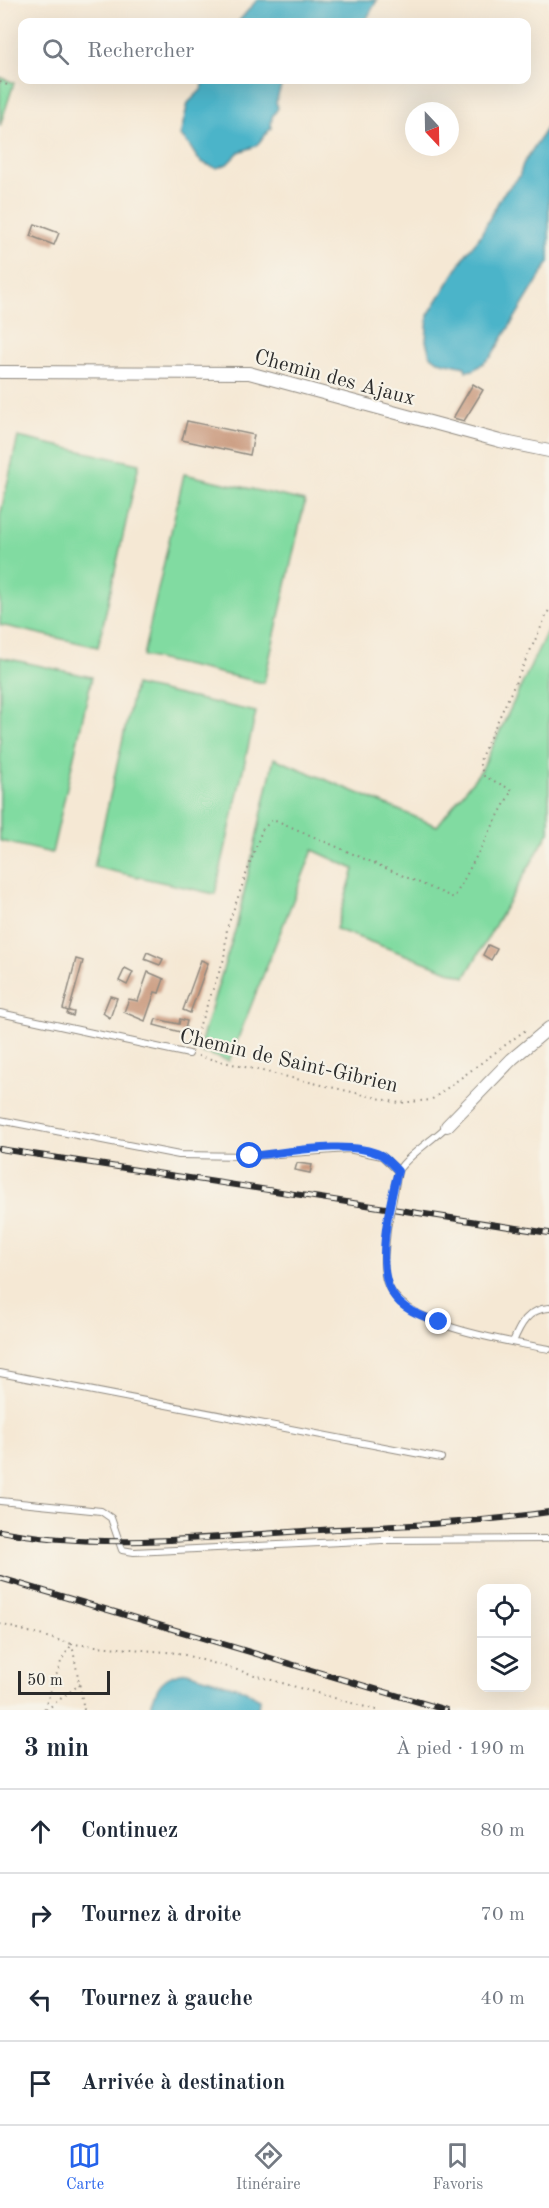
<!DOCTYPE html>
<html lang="fr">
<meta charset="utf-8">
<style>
:root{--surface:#fff;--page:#f6f6f7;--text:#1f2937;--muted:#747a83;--line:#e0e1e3;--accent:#2563eb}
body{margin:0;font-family:"Old Standard TT",serif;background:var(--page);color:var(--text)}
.controls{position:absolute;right:18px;bottom:18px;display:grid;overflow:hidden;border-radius:12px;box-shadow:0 6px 24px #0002}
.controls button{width:54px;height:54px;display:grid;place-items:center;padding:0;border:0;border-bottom:2px solid var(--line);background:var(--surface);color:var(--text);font:30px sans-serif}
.compass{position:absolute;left:405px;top:102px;width:54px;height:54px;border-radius:50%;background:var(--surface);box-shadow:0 6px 24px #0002;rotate:158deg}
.scale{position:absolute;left:18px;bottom:15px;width:92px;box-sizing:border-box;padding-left:6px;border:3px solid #2b2b2b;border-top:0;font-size:16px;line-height:21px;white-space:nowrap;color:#2b2b2b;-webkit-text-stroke:4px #f7f3e8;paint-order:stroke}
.stop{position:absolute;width:18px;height:18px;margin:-14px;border:4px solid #2563eb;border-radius:50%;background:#fff}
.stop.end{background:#2563eb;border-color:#fff;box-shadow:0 2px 6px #0008}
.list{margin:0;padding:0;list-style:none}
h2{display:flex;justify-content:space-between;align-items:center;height:78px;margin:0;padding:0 24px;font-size:26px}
h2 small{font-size:20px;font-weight:400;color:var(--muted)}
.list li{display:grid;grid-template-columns:39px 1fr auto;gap:18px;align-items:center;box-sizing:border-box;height:84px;padding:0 24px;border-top:2px solid var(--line)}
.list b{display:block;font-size:22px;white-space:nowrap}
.list em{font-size:20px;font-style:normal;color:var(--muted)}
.icon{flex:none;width:33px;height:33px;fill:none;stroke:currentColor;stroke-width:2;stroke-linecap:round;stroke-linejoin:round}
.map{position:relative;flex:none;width:549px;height:1710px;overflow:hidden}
.search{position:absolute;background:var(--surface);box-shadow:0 6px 24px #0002;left:18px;right:18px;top:18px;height:66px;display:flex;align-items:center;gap:15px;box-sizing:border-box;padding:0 21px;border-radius:12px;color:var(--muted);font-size:22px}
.sheet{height:414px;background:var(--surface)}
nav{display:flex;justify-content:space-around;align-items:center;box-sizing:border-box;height:84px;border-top:2px solid var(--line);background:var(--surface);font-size:16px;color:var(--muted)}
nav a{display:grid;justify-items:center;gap:3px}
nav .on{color:var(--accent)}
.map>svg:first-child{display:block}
.green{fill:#81dba1;stroke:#568366;stroke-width:1.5}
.water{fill:#4bb4c9;stroke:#3b707a;stroke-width:1.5}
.building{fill:#cb9c81}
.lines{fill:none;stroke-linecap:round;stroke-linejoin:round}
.lane-casing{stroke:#908a80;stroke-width:8}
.street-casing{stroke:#908a80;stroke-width:14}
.path{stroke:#908a80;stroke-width:2;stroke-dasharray:1.5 4.5;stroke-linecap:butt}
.lane{stroke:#fff;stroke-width:6}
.street{stroke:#fff;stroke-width:12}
.rail-casing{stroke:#2b2b2b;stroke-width:6}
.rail{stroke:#f7f3e8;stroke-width:4;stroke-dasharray:11;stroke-linecap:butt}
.lane-bridge-casing{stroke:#908a80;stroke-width:8;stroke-linecap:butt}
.lane-bridge{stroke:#fff;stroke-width:6}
.route{stroke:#2563eb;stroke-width:8}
.labels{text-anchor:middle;stroke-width:4.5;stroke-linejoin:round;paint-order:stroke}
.street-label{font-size:21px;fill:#2b2b2b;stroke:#f7f3e8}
</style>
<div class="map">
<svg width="549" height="1710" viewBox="0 0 549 1710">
<rect width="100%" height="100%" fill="#f7f3e8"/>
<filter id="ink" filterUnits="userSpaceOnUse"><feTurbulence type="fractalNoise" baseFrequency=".0167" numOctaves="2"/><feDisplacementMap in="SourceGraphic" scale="12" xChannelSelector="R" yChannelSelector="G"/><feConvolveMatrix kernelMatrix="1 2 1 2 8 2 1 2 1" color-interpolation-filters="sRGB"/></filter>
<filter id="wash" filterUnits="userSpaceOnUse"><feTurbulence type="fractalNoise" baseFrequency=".008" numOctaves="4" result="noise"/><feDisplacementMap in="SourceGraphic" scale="24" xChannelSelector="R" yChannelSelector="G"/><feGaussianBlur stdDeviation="1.35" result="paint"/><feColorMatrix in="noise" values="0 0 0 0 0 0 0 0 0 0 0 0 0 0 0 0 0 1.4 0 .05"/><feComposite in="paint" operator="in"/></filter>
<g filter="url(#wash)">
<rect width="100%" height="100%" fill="#f5e8d4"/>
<path class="green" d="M0 77 14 83 0 126Z
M18 437 139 464 98 647 0 625V516Z
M184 474 305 501 264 683 143 656Z
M549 627V832L465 977 336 929 354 869 313 850 229 1061 198 1051 237 924 274 758 437 826 482 769Z
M0 657 92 677 52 853 0 841Z
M135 685 256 712 215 894 94 867Z"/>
<path class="water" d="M257 0H377L365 22H238Z
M205 80H283L276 102 278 108 272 117 271 128 256 146 239 152 227 164 217 168C188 160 200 152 180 136L188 103 201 90Z
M549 124V262L491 357 474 370 466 371 465 367 438 361 430 355 426 341 428 315 468 251 479 238 502 195 519 177 523 164Z
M187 1672 245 1690 259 1699 258 1710H150C156 1686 162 1675 187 1672Z"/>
<g id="blocks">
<path class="building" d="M35 224 59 233 54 245 31 236Z
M473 384 483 390 464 421 453 418Z
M187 421 254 435 250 455 182 440Z
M488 945 497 949 491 960 483 955Z
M147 952 163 959 160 965 144 959Z
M76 959 83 961 69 1011 74 1012 73 1016 67 1014 68 1011 63 1009Z
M201 960 208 963 190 1013 183 1010Z
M125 968 133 972 127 985 119 981Z
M148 972 164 979 159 993 155 992 145 1021 124 1012 129 999 138 1001Z
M110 996 117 998 110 1018 103 1013Z
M156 1019 179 1024 180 1019 187 1021 184 1033 154 1025Z
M297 1163 312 1165 310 1173 295 1170Z"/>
</g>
</g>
<g filter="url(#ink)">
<use href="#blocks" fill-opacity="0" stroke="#908a80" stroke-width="1.5"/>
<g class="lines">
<defs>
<path id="lane" d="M0 1013 189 1054
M0 1120 179 1155 250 1156 348 1149 382 1156 398 1171 392 1204
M398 1171C406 1157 434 1139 447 1126
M387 1228C386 1246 381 1266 387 1283 403 1327 508 1341 549 1349
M513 1342C520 1325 528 1309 549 1308
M0 1373 441 1458
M0 1501 101 1511 111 1518 122 1550 134 1552 382 1540 549 1539"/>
<path id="street" d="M0 372 249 373 500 441 549 451
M447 1126 512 1059 549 1028"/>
</defs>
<use href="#lane" class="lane-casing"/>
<use href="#street" class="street-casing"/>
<path class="path" d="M0 82 7 85
M192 1046 224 959 227 928 262 830 273 819 454 898 512 790 484 776 480 765 481 757 549 610
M198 1056 399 1103 431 1100 527 1029
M0 1624 72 1644 62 1659 44 1710
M46 1710 80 1684
M84 1710 72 1644 178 1653 376 1710"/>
<use href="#lane" class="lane"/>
<use href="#street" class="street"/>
<defs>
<path id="rail" d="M0 1149 549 1233
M0 1531C101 1550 203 1538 304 1531 386 1526 468 1524 549 1512
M0 1578 446 1710"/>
</defs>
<use href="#rail" class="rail-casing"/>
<use href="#rail" class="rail"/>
<defs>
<path id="lane-bridge" d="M387 1228 392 1204"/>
</defs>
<use href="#lane-bridge" class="lane-bridge-casing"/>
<use href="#lane-bridge" class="lane-bridge"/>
</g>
</g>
<g class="lines" filter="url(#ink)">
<path class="route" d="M250 1156C285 1153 348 1139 381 1155 387 1159 393 1166 398 1171 390 1201 375 1266 392 1293 402 1310 422 1316 439 1322"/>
</g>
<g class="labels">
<g class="street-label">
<text transform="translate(335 377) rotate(15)" y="7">Chemin des Ajaux</text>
<text transform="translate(289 1060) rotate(13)" y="7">Chemin de Saint-Gibrien</text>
</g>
</g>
</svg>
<div class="controls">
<button><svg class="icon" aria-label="locate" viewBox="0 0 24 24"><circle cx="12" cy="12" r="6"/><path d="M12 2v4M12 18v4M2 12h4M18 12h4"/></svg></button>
<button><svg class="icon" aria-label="layers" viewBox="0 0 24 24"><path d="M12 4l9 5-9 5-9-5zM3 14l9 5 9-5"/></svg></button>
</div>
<svg class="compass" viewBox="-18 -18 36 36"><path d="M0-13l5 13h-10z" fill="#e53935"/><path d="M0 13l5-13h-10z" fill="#747a83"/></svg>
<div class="scale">50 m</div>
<div class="stop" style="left:250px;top:1156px"></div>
<div class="stop end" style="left:439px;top:1322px"></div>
<div class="search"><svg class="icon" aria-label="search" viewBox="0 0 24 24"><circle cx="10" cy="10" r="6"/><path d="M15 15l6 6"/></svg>Rechercher</div>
</div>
<section class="sheet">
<h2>3 min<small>À pied · 190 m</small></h2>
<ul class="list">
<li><svg class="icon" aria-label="ahead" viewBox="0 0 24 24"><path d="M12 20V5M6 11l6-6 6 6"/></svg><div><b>Continuez</b></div><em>80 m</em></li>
<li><svg class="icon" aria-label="right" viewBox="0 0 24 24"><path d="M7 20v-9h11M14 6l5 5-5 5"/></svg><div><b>Tournez à droite</b></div><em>70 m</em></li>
<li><svg class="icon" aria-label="left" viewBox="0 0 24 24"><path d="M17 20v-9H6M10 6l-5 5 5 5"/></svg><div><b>Tournez à gauche</b></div><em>40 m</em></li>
<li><svg class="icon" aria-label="arrive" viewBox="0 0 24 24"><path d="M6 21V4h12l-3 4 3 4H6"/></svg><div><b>Arrivée à destination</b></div></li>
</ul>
</section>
<nav>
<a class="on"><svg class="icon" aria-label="map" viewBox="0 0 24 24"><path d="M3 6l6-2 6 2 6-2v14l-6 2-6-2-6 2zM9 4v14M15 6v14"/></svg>Carte</a>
<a><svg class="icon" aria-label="directions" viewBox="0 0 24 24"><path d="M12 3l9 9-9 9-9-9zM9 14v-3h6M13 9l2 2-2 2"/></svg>Itinéraire</a>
<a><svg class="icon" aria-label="saved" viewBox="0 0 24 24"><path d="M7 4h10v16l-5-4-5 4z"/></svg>Favoris</a>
</nav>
